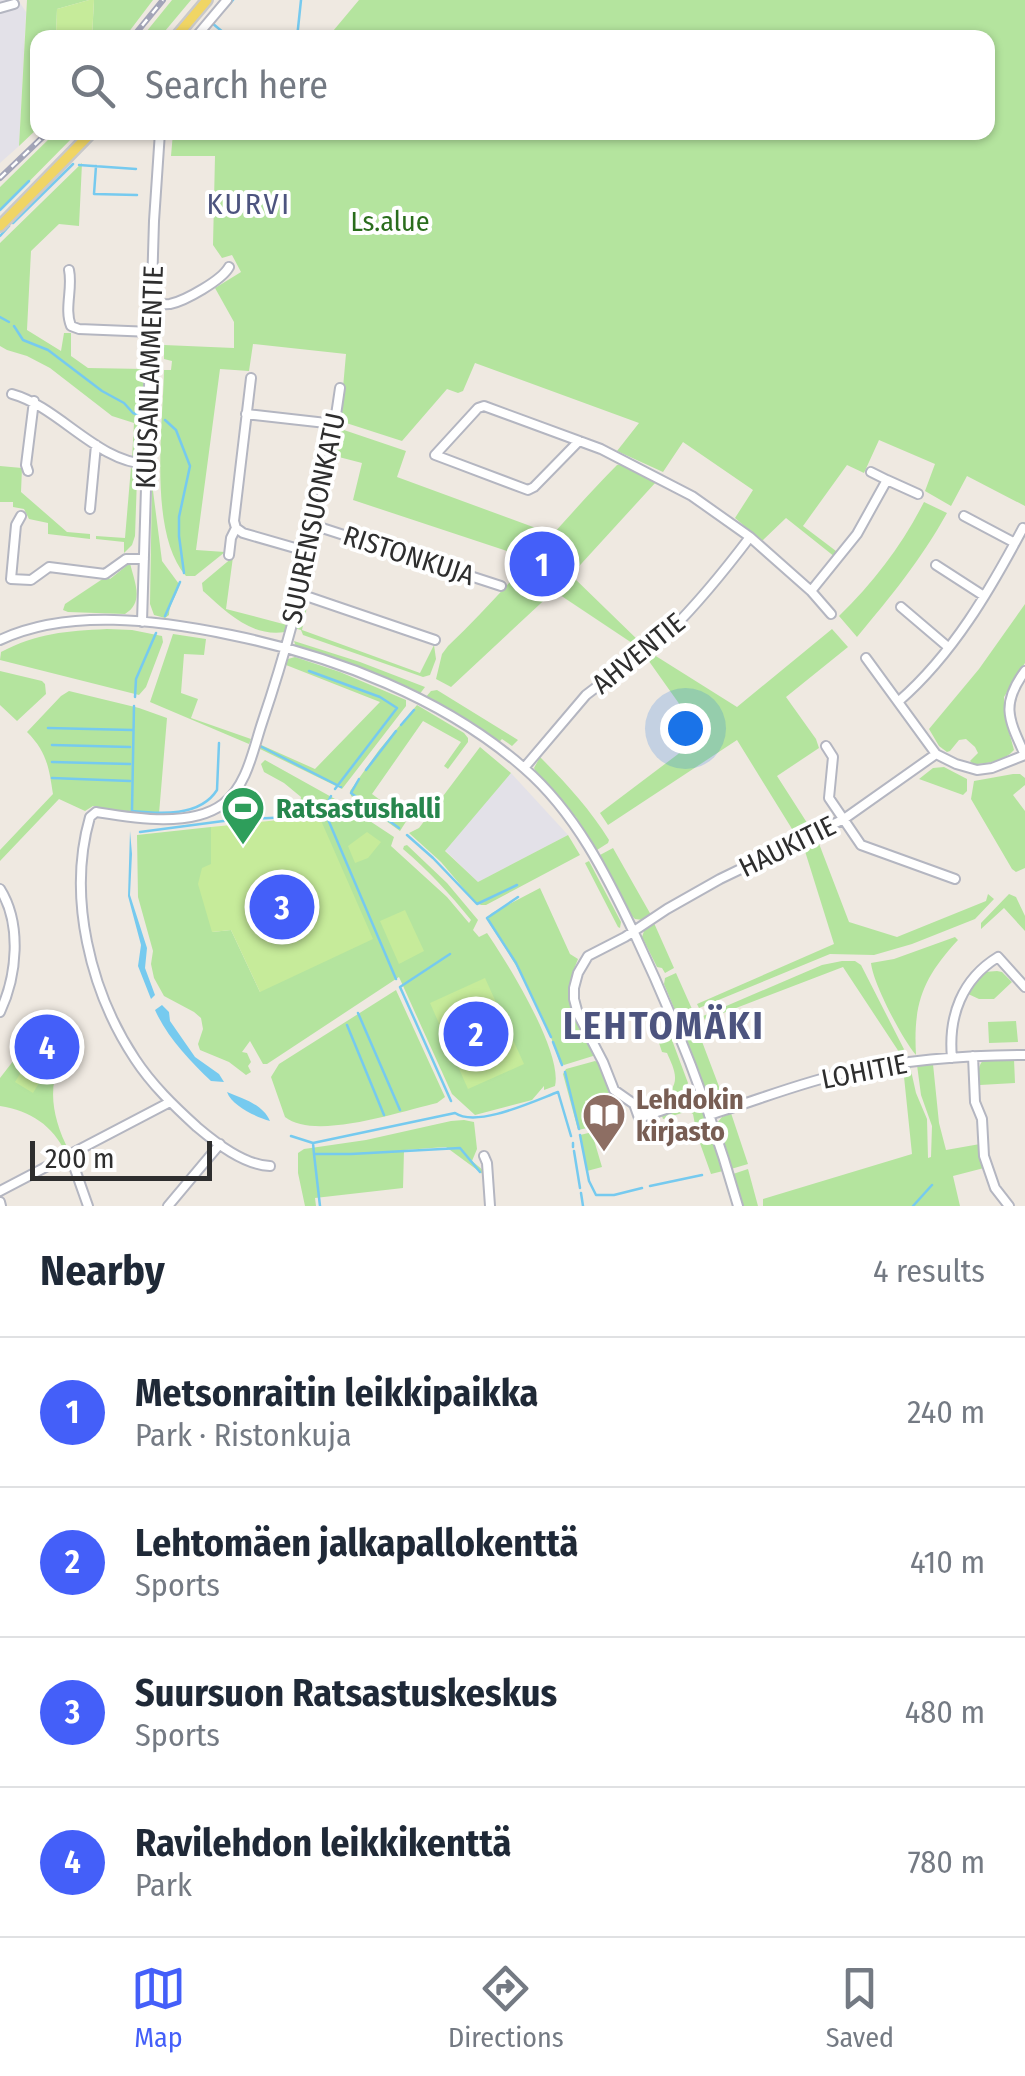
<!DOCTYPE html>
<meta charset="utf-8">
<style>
:root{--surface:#fff;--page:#f6f6f7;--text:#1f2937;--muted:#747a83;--line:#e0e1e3;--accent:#445ff9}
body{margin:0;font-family:"Fira Sans Condensed",sans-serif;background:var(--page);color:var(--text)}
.scale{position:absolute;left:30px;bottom:25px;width:182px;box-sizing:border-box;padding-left:10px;border:5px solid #2e2e2e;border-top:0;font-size:28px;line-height:35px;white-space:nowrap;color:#2e2e2e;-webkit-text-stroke:8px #fff;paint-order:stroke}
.you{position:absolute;left:685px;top:728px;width:35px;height:35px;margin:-25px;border:8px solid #fff;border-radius:50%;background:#1a73e8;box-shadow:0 0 0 15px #1a73e833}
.badge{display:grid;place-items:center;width:65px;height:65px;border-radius:50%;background:var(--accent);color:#fff;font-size:32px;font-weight:700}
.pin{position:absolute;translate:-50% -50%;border:5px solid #fff;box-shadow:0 2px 10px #0006}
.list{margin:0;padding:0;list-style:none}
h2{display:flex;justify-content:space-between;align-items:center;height:130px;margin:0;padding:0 40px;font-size:42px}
h2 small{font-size:32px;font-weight:400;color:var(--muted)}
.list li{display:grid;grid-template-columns:65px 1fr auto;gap:30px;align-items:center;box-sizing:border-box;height:150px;padding:0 40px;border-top:2px solid var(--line)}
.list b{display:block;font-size:38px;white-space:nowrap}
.list p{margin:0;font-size:32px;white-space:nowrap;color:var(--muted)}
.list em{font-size:32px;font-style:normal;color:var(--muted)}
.icon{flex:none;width:55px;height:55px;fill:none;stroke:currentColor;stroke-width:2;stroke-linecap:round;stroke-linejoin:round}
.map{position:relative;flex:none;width:1025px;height:1206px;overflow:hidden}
.search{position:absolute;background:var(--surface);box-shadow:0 2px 8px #0004;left:30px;right:30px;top:30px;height:110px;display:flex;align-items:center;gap:25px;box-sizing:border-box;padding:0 35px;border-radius:20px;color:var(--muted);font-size:38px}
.sheet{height:730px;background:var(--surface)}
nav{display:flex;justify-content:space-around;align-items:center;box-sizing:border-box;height:140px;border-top:2px solid var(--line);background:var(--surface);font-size:28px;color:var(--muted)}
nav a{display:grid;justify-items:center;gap:5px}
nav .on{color:var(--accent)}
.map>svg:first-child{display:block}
.industrial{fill:#e3e1e8}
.green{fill:#b4e49e}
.pitch{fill:#c6eb9a}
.water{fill:#76caef}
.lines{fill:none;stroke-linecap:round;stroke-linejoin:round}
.stream{stroke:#76caef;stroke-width:2.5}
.minor-casing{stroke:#b4b6c1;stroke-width:12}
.major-casing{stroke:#c9c9c9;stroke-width:14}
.minor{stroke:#fff;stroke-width:8}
.major{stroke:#f0d564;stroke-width:9}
.rail-casing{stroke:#a3a5b8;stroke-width:6}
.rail{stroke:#fff;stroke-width:2.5;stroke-dasharray:8;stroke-linecap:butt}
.labels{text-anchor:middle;stroke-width:8;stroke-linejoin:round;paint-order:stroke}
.park-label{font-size:28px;fill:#2a6d1c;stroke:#fff}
.street-label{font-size:28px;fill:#2e2e2e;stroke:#fff}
.leisure-label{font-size:28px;font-weight:bold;fill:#27864d;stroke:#fff;text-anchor:start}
.education-label{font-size:28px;font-weight:bold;fill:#785e54;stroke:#fff;text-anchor:start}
.neighbourhood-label{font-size:30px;letter-spacing:2.5px;fill:#4d547f;stroke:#fff}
.district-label{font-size:38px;font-weight:bold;letter-spacing:2.5px;fill:#4d547f;stroke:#fff}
</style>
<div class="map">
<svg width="1025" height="1206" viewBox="0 0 1025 1206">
<rect width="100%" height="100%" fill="#efe9e1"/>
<path class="industrial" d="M0 0H18L26 12 19 146 0 163Z
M511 773 568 835 478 882 445 850Z"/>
<path class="green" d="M27 0H89L57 9 56 37 38 38 37 129 19 146Z
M94 0H153L125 37 92 38Z
M172 0H191L160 37H142Z
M359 0H1025V506L967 476 951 506 925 491 935 464 879 440 864 473 847 465 803 526 836 551 835 557 786 518 762 541 735 518 753 490 683 442 663 472 617 451 639 423 475 363 463 391 458 393 447 389 402 441 340 421 346 354 253 344 249 371 220 369 196 550 225 552 195 576H186C148 533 163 425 164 370H171L172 361 164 359V345L234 348V322L215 288 241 272 232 255 222 258 213 245 215 156H171L173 133 988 132V38L328 37Z
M55 133H77L0 211V187Z
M82 163 79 226 59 224 31 251 27 330 61 351 64 333H71V356L88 368 145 369 142 459 139 461 132 459 134 423 112 416 50 368 27 356 7 350 0 346V243Z
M338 428 406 451 397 477 544 531 522 556 353 500 362 463 335 456Z
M623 464 656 482 571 575 642 644 638 647 554 591 451 687 436 679 442 654 448 646C508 589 559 524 617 465Z
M0 466 22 468 21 492 67 532 90 534V539L48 534V523L29 519 24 509 13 507V502H0Z
M131 467 137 478 135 536 132 545 124 553V542L96 539V536L125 538Z
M152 483 162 561 179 584C178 595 169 603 169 615L165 618 154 615 150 604Z
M924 502 947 513C920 561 892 595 857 637L839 616C874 582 902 545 924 502Z
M233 557 226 609 287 625 285 632C250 637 227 612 203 591L202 583Z
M130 563C134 581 145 602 125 614L68 612 63 610 65 604 107 576 110 579Z
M303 600 308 602 302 630 420 673 434 645 436 659 430 675 423 677 303 635 301 630 294 628Z
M1025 604V663L1004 697 1005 717 1014 750C1005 761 987 764 973 764L970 761 978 753 975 747 966 739 959 740 950 751 947 752 939 746 929 729 979 669Z
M107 629 132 630 162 636 163 642 146 687 139 695 0 660 1 652C37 633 66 631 107 629Z
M832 629 848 647 786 697 816 739 819 748 777 776 811 829 797 837 737 740 608 825 600 813 702 736 646 657 651 653 737 707Z
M173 634 206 639 204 655 184 654 181 693 198 699 191 718 251 739 249 744 150 702Z
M294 641 360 662 425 687 419 695 360 670 296 647Z
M295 657 340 672 406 700V706L342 789 258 748 259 744 315 769 380 702 286 665 288 659Z
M0 671 42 681 45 684 46 694 17 721 0 705Z
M437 690 518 740 512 746 502 739 499 742 425 698 431 691Z
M69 691 139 708 167 718 159 814 106 809 93 806 85 811 59 799 0 861V850L53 794C49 768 47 752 27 732L61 696Z
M417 705 464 733 468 738V742L448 769 444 766 461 742 423 721 372 794 407 820 400 831 351 796 350 791 379 750Z
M480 747 511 773 445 851 478 882 568 835 580 855 486 905H481L475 902 441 862 409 833 419 828Z
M540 757C565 782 590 809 609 840L608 843 597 850 576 817 538 776 534 768Z
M265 760 344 804 394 837 391 846 447 897 469 923 471 920C450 894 429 871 403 849L404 846 407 845 447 883 478 920 473 930 479 937 487 933C507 962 563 1052 555 1086L544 1090V1086L532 1100 475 1115 452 1094 399 977 267 1064H263L250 1041 242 1052 247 1053 251 1062 248 1066 251 1072 246 1075 229 1062 200 1050 198 1044 203 1029 201 1018 194 1012 164 996 154 978 151 964 153 951 138 897 137 835 211 827 212 932 231 930 260 992 319 816 301 818 299 808 301 797 284 783 264 772 261 764Z
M944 767 967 779V791L963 795 919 779 933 768Z
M1013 774H1020L1025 778V785L1013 795 1025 811V868L1016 872 1012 869 971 799 974 781Z
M818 841 849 922 897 937 986 901 988 894 994 899 975 919 912 944 874 955 830 954 699 1008 697 1004 834 944 804 848Z
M613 848 651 915 643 920 635 919 630 914 600 855Z
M589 861 621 922 620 928 618 927 585 863Z
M540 888 570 954 578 959C560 1003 573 1015 594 1054L593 1056 564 1065 560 1063C544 1013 519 967 489 923L488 917 492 913Z
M1009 894 1016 897 1025 916V931L1004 908 981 929V923Z
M654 923 674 968 665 973 662 968 657 967 642 937 644 931Z
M955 937 958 940C923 978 913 1003 916 1055 902 1039 873 983 871 963L894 959Z
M842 961H855L861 965 908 1057 903 1058 843 967 705 1020 703 1016 822 965Z
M997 971 1002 972 1012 982 994 999H979L966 993 984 972Z
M676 973 692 1009 688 1016 679 1020 664 984 665 978Z
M396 990 445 1097 437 1103C402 1111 315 1141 285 1117L271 1077 279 1064Z
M37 1021 77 1036C45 1072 48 1110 69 1151L66 1153C52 1125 31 1111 0 1106V1078L24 1047Z
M1016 1021 1018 1042 989 1043 988 1022Z
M695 1023 726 1105 720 1108 711 1105 682 1028Z
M669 1032 688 1083 682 1095 675 1098 671 1090C680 1078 672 1065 667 1053L662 1052 657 1037Z
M986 1058 1014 1059 1015 1083 980 1085C979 1074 976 1065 986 1058Z
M595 1061 601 1064 611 1092 585 1101 592 1127 578 1130 563 1074 566 1069Z
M933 1064 939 1123 946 1150 980 1144 984 1168 953 1176 960 1206H763V1199L912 1154 903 1067 910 1066 916 1093 927 1119 928 1158 931 1157 932 1126 921 1095 917 1065Z
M693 1104 702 1109 723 1171 711 1174 697 1135 693 1114 688 1111 663 1119 662 1116Z
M731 1113 748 1164 731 1169 717 1123 722 1117Z
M464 1120 474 1122 477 1149 472 1161 484 1171V1175L446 1147 404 1150 403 1188 315 1198 316 1206H305L298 1173V1153L304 1149 366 1140 451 1121Z
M605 1129 606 1135 594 1140 602 1167 587 1171 580 1135Z
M748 1169 758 1206H742L733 1174Z"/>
<path class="pitch" d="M89 0H94L92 37H56L57 9Z
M319 816 373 939 260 992 231 930 212 932 198 884 202 868 211 864V827Z
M367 832 381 842 368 858 355 863 348 846Z
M405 910 424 951 399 964 380 921Z
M485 978 524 1064 468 1089 430 1003Z
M32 1054 50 1065 33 1093 15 1082Z"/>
<path class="water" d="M130 831 132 854 130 895 147 948 145 968 155 995 151 999 138 966 141 945 128 896Z
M162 1005 169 1012 170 1021 195 1057 219 1074 224 1082 211 1081C190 1061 167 1037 155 1010Z
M227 1092C243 1099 263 1104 270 1121 256 1117 232 1106 227 1092Z"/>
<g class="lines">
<path class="stream" d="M226 8 233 0
M212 23 230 38
M297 38 301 0
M79 165 136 169
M96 166 94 194 137 195
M0 210 29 181
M13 223 73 164
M0 236 9 226
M0 317 9 322
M14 326 23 340 48 350 102 391 124 403 133 413 141 416
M165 420 176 430 190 466 179 517V536L184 573
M165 616 180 582
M309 671 380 697 397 708 335 789
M135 697 136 679 156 633
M134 706 132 811C160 814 200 817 217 790L219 743
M401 725 414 710
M48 728 132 730
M52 745 130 747
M258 745 341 787
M52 762 130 764
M366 770 396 731
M52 778 130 781
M359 779 351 793 399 828
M324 810 396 979
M299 816 322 813 331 796
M140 832 231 820 291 817
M407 835 433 858 477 904 517 885
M518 897 487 918 516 963 551 1037
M450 954 400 987 451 1101
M358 1013 400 1110
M347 1025 384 1115
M553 1042 562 1065
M565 1072 579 1129
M580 1135 589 1181 596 1195H614L642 1188
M291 1136 313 1143 455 1113C477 1128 534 1101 558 1092L571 1136
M313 1143 314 1154H351L460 1148 480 1172
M573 1143V1147
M574 1151 580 1188
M314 1154 320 1206
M650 1186 702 1175
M581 1193 583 1206
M913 1206 932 1185"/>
<defs>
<path id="minor" d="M0 8 14 4
M195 38 227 0
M69 270C73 288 64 309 71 326L79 329 152 332
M152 305C155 305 168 304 170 304 185 301 222 280 229 267
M251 378 234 521 236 528 243 533 309 552
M12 394C59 407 97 462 147 464
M246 414 335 424
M579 441 534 487 528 490 435 455 478 408 484 406 601 449 692 496 750 537 811 591 831 614
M28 471 26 465 34 401
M871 472 887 480
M90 509 96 445
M21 516 16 525 11 579 31 580 49 567 105 574 126 559H144
M964 516 1015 543
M316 526 501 586
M229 555 231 538 236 528
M936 565 984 596
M811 591 857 534 887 480 918 494
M300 594 435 640
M901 607 948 647
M142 622 154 221 160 132
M0 640C68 608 158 620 231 635 334 656 444 698 524 768 576 813 607 876 636 937 677 1024 712 1114 738 1206
M866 658 936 754 956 764 977 770 992 768 1025 755C1009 720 1000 705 1025 671
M899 701C953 654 990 590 1023 528
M826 746 833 757 829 798 861 845 955 879
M524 768 586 695 670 631C699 602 725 570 750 537
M0 889C22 924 17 976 0 1012
M973 1056 975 1102 982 1119 984 1156 995 1188 1009 1206
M952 1058C948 1016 962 979 998 957L1025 987
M702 1097 639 1118 634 1104 614 1090 603 1062 578 1014 574 999V988L578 973 588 956 625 937 667 909 720 879 844 819 936 754
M709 1115C756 1101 801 1082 849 1072 907 1060 966 1055 1025 1055
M70 1155 88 1206
M484 1156 487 1163 490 1206
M270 1166C244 1165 216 1143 197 1127 174 1106 152 1085 135 1059 90 991 67 896 90 817L96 812C133 818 191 828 223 804 247 786 253 750 262 723 299 614 324 502 340 388
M0 1191 170 1102
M0 1202 1 1206
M168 1206 220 1144"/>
<path id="major" d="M175 38 207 0
M0 226 92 132"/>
</defs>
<use href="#minor" class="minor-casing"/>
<use href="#major" class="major-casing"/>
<use href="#minor" class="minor"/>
<use href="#major" class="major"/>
<defs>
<path id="rail" d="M132 38 163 0
M0 178 48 132"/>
</defs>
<use href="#rail" class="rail-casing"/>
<use href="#rail" class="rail"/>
</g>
<defs>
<symbol id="stadium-pin" viewBox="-11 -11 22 30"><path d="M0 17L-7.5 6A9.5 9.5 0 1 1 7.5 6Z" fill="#2e9e5b" stroke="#fff"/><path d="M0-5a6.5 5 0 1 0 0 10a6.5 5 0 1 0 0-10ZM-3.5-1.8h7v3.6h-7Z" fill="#fff"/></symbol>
<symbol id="library-pin" viewBox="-11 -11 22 30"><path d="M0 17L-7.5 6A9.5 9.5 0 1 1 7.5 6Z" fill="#8d6e63" stroke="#fff"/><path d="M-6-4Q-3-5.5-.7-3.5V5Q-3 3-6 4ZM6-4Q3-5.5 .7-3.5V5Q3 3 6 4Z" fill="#fff"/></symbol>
</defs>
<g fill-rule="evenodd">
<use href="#stadium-pin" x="218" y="783" width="50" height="68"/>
<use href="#library-pin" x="579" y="1090" width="50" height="68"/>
</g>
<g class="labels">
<g class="park-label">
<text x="390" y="231">Ls.alue</text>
</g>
<g class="street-label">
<text transform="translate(149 377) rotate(-88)" y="10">KUUSANLAMMENTIE</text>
<text transform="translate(313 518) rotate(-78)" y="10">SUURENSUONKATU</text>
<text transform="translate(409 555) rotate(18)" y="10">RISTONKUJA</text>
<text transform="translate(638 653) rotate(-39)" y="10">AHVENTIE</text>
<text transform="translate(787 846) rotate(-26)" y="10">HAUKITIE</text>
<text transform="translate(864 1071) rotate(-11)" y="10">LOHITIE</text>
</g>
<g class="leisure-label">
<text x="276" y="818">Ratsastushalli</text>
</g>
<g class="education-label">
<text x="636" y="1109">Lehdokin<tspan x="636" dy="32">kirjasto</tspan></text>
</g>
<g class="neighbourhood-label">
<text x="249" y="214">KURVI</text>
</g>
<g class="district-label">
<text x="664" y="1039">LEHTOMÄKI</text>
</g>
</g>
</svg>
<div class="scale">200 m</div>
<div class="you"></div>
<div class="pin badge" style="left:542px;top:564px">1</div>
<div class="pin badge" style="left:476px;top:1034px">2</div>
<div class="pin badge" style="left:282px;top:907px">3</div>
<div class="pin badge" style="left:47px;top:1047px">4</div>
<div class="search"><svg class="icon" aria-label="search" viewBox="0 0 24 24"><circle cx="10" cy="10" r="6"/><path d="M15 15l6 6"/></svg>Search here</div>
</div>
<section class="sheet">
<h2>Nearby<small>4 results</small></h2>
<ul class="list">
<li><span class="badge">1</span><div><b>Metsonraitin leikkipaikka</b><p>Park · Ristonkuja</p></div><em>240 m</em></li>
<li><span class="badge">2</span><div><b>Lehtomäen jalkapallokenttä</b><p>Sports</p></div><em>410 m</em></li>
<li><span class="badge">3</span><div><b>Suursuon Ratsastuskeskus</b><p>Sports</p></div><em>480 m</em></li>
<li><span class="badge">4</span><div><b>Ravilehdon leikkikenttä</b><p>Park</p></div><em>780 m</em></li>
</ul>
</section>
<nav>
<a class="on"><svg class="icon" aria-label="map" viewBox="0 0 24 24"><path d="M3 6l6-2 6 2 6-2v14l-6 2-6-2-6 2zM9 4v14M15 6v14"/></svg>Map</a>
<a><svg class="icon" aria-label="directions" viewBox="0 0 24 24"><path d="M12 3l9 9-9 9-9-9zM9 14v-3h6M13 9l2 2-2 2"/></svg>Directions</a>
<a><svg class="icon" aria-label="saved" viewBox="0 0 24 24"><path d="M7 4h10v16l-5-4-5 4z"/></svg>Saved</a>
</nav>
